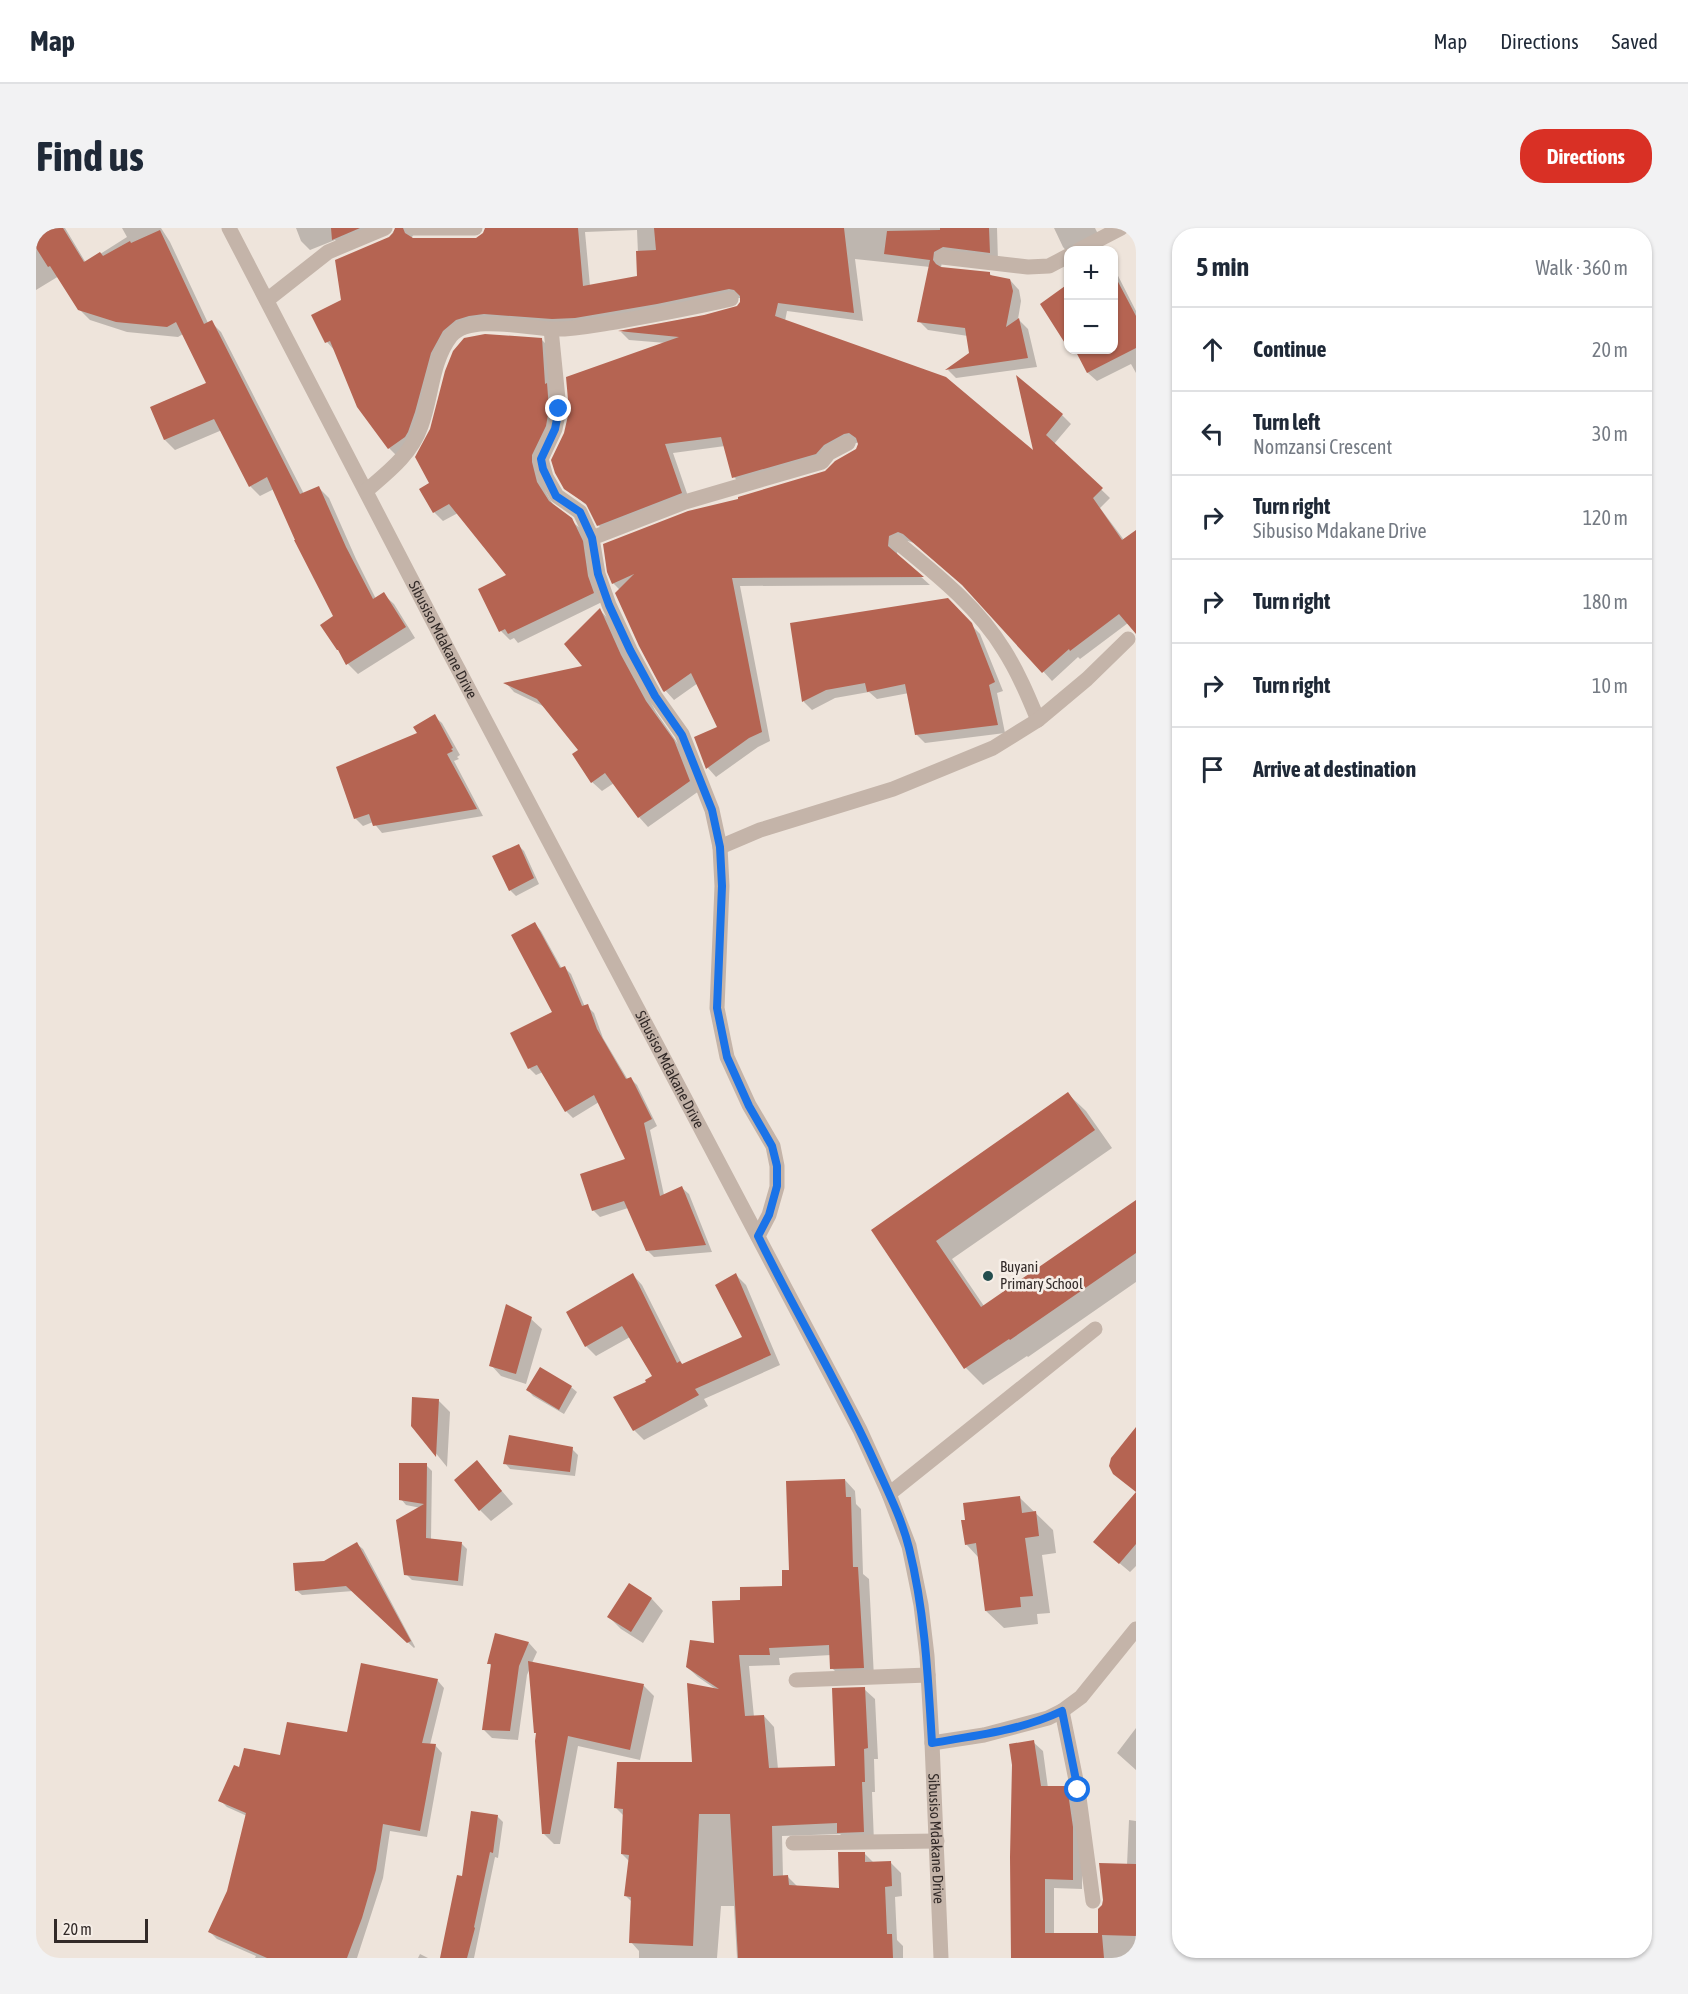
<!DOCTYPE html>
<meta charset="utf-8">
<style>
:root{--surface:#fff;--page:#f2f2f3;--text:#1f2937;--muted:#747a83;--line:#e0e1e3;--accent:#d93025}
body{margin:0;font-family:"Asap Condensed",sans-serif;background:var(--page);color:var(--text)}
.controls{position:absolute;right:18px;top:18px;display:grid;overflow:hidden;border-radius:12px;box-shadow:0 2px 4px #0004}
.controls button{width:54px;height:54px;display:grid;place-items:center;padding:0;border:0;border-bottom:2px solid var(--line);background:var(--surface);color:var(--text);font:30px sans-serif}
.scale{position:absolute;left:18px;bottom:15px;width:94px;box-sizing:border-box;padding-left:6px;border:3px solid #322a28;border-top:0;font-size:16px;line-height:21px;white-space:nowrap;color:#322a28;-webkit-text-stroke:4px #f6eee7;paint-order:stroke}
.stop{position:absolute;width:18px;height:18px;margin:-14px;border:4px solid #1a73e8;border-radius:50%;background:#fff}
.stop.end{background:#1a73e8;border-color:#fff;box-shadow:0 2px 6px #0008}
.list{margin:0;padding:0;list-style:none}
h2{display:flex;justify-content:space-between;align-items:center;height:78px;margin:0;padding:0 24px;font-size:26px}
h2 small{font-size:20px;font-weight:400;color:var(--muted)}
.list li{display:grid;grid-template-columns:39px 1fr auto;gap:18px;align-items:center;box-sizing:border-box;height:84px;padding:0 24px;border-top:2px solid var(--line)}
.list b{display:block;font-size:22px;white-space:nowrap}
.list p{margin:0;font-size:20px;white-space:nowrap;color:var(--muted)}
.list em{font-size:20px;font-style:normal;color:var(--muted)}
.icon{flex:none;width:33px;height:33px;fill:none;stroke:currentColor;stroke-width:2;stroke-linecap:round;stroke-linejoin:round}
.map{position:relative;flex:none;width:1100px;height:1730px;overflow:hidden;border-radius:24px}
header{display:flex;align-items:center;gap:36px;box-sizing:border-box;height:84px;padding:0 30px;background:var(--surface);border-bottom:2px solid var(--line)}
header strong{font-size:28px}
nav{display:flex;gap:33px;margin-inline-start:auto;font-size:21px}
.intro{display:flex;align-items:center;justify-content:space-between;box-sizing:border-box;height:144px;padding:0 36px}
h1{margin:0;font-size:42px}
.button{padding:15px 27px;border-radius:24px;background:var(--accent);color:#fff;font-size:21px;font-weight:700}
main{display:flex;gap:36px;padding:0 36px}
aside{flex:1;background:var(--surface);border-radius:24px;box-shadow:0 2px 4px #0004}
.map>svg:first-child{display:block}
.shadow{fill:#0003;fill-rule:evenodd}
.building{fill:#b56452}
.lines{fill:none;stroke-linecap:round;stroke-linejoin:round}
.minor{stroke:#c4b4a9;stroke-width:15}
.route{stroke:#1a73e8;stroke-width:8}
.poi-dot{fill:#234d4e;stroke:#f6eee7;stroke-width:2}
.labels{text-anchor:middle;stroke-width:5;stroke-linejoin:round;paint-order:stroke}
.street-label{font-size:15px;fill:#322a28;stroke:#f6eee7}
.poi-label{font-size:15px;fill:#322a28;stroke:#f6eee7;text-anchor:start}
</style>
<header>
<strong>Map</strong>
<nav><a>Map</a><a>Directions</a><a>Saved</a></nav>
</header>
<div class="intro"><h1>Find us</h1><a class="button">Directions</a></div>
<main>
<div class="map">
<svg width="1100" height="1730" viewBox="0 0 1100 1730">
<rect width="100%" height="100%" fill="#eee4db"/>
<path class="shadow" d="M0 0H29L50 35 91 9 86 0H125L134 14 172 95 175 94 185 104 268 266 283 260 293 270 320 331 340 371 347 366 358 376 379 410 322 446 312 436 299 388 238 261 224 268 214 258 186 202 139 222 129 212 116 180 172 156 147 106 142 109 91 104 54 92 43 81 23 48 0 62Z
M260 0H353L307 20 299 12 274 22 265 13Z
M360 0H382L376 9V11H439L445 9 450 0H961L962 33H906L905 40 954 46 957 49 974 52 983 62 985 73 982 91 992 101 1001 139 920 150 912 142 934 126 932 108 892 102 883 93 894 39 819 31 827 93 751 83 749 93 1000 226 983 151 1026 187 1035 196 1018 216 1074 270 1064 280 1088 312 1092 395 1044 431 1042 429 1016 453 933 362 878 315 872 313 862 317 861 327 894 357 704 358 734 513 722 519 680 549 672 540 660 510 683 499 662 455 638 472 629 462 584 362 577 355 573 343 704 272 790 245 821 222 823 214 707 258 698 249 689 218 637 225 654 274 571 306 562 297 554 280 530 260 630 115 593 112 585 104 669 88 702 80 706 70H703L631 85 548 99 458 94 416 112 388 194 362 229 353 220 322 178 300 124 291 114 307 73ZM601 2 603 49 554 58 549 4Z
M1018 0H1059L1067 16 1032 25 1027 19Z
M1078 40 1100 83V145L1095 136 1061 153 1052 145 1043 127 1036 122H1078Z
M1026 63 1032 64V118L1006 76Z
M505 111 515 121 519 166 504 244 510 264 519 280 545 301 555 323 566 374 482 415 478 410 474 412 465 403 444 361 472 348 422 285 407 293 398 284 385 262 395 256Z
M911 372 944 406 967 463 961 465 969 505 889 515 881 507 873 465 841 471 833 464 799 470 776 482 768 474 756 397Z
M564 382 573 392 595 438 620 484 647 523 663 563 612 599 603 589 578 555 566 563 556 554 544 522 509 479 478 464 470 455 549 439Z
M398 488 406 495 424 527 421 529 423 531 418 533 447 588 346 605 337 594 327 598 319 590Z
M482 617 488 623 503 656 480 668 474 662Z
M499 696 505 703 526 741 529 740 535 746 549 779 551 778 558 785 567 810 592 852 594 850 601 857 621 898 614 902 628 967 646 960 653 966 676 1024 618 1029 611 1022 592 980 564 989 557 982 591 932 563 874 537 890 530 883 507 844 500 847 493 840 518 785Z
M1032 866 1050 883 1076 920 916 1031 948 1078 1100 973V1054L992 1129 991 1128 947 1157 930 1140 838 1002Z
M597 1047 606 1057 647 1138 709 1110 700 1047 710 1057 744 1137 668 1171 672 1178 608 1212 598 1202 612 1155 618 1149 594 1109 560 1128 550 1118 532 1085Z
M495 1091 506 1101 490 1156 465 1148 455 1137Z
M535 1159 541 1164 528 1186 497 1168 492 1162Z
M402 1172 414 1184 411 1239 377 1197Z
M536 1221 542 1227 539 1248 474 1241 469 1235Z
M441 1234 477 1276 455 1293 444 1282Z
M390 1237 396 1243 395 1312 426 1316 431 1321 427 1358 376 1352 370 1346 385 1280 370 1277 365 1271Z
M809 1252 819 1263 820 1276 825 1281 827 1346 833 1351 838 1450 807 1451 796 1440 795 1427 743 1430 744 1437 713 1438 718 1489 728 1488 738 1499 742 1541 800 1539 828 1461 839 1471 842 1531H838L839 1564H836L838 1614 814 1615 804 1606 746 1608 747 1649H752L762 1659 805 1661 828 1625 838 1635H855L865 1645 866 1668 859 1669 861 1712 867 1718V1730H701L698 1678H685L681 1730H603V1723L595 1714 596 1674 590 1668 594 1634 586 1626 588 1588 580 1580 657 1536 681 1462 662 1449 651 1439 679 1417 706 1374 748 1359 754 1343Z
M1100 1265V1338L1094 1344 1069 1323Z
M984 1270 1017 1302 1020 1325 1006 1327 1014 1385 1001 1386 1002 1396 968 1400 950 1383 943 1330 930 1316Z
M321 1316 327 1321 379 1419 378 1420 317 1363 266 1367 260 1362 289 1334Z
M593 1357 616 1371 627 1383 607 1415 585 1401 573 1389Z
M493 1415 501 1424 496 1435 608 1458 618 1468 604 1532 542 1518 524 1616H518L507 1605 502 1506 494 1440 491 1447 482 1512 456 1510 448 1502 456 1439 453 1435Z
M401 1452 408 1460 394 1517H399L406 1525 391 1609 354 1603 347 1650 321 1730H219L220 1728 181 1711 174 1704 192 1664 211 1588 191 1579 184 1572 204 1541 313 1506Z
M1100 1500V1542L1081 1525Z
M997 1514 1007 1523 1012 1560H1031L1041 1570 1046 1609V1661L1018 1660V1706L1063 1707 1091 1637 1093 1592 1100 1593V1730H976Z
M461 1588 467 1594 462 1630 459 1629 438 1730H405L427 1650Z
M384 1726 392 1730H382Z"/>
<path class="building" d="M0 0H27L48 34 64 24 67 28 94 13 95 15 124 2 168 96 176 92 264 266 283 258 310 319 337 371 348 364 370 399 310 437 302 422H301L284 397 297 388 258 312H259L231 249 213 259 178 191 128 212 114 179 170 155 140 94 131 99 80 94 42 82 14 38 12 39 0 20Z
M295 0H324L296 12Z
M359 0H367L369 5 377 10H440L447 5 449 0H542L547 58 601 48 600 23 620 22 618 0H808L818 85 742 75 739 88 910 149 997 222 980 147 1027 186 1010 207 1067 260 1057 270 1086 312 1100 302V406L1083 386 1034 423 1033 421 1006 445 926 357 867 306 862 304 853 308 852 318 888 349 696 350 726 504 713 510 670 541 658 509 681 499 655 445 628 464 627 463 603 418 579 365 598 346 576 356 571 344 567 316 652 283 702 271V269L789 243 799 233 820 221 822 216 820 210 813 205 808 206 788 217 780 226 696 250 685 209 629 216 646 265 561 298 550 276 528 261 519 245 515 232 528 205 533 183 530 149 643 109 582 103 668 87 701 78 704 74V68L698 62 693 61 621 76 539 90 516 91 448 86 433 88 420 92 407 103 395 125 379 184 372 204 369 209 352 221 321 179 294 113 289 115 275 87 305 72 299 32 353 9 357 5Z
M904 0H953L954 25 907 19 898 24 897 32 900 36 905 39 954 44V47L974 51 977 63 970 99 983 90 992 130 909 142 933 125 929 100 881 94 894 32 848 26 851 3 904 2Z
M1080 50 1100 88V120L1051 145 1039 122H1077V51Z
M1029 58 1032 63V120L1004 76Z
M449 106 506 110 509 156 511 155 513 181 510 198 496 227V234L501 254 513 273 536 290 547 313 552 348 558 365 472 406 469 401 463 404 442 361 470 347 413 276 397 285 383 261 393 255 379 229 394 201 409 143 417 123 428 110Z
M912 370 936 395 959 454 953 457 962 497 879 507 869 456 831 464 829 455 790 462 766 474 754 395Z
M564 380 585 427 610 473 638 512 654 553 602 590 569 545 555 555 536 526 542 522 501 471 467 455 546 438 528 416Z
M399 486 417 520 415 521 417 523 411 526 441 581 337 598 333 586 318 591 300 539 381 505 377 499Z
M483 616 498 650 473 663 456 628Z
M499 694 524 740 529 738 546 778 552 776 561 801 590 851 595 849 616 891 608 895 624 968 646 958 670 1017 610 1023 588 973 556 983 544 946 589 931 558 867 529 884 501 837 492 841 474 805 516 784 475 707Z
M1032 864 1059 902 900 1013 945 1079 1100 972V1025L974 1112 973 1111 928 1141 835 1002Z
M597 1045 641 1135 644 1133 646 1136 706 1109 679 1057 700 1045 735 1127 659 1161 663 1167 597 1203 577 1169 610 1154 609 1152 616 1148 586 1098 549 1119 530 1084Z
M470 1076 496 1089 480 1146 453 1138Z
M504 1139 536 1158 523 1182 490 1162Z
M376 1169 403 1171 400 1229 375 1198Z
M1100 1199V1316L1083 1336 1057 1314 1100 1264 1077 1246 1073 1238 1075 1230Z
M473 1207 537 1219 534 1244 467 1236Z
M441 1232 466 1263 443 1283 418 1252Z
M363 1235H391L390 1310 426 1314 422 1353 368 1347 360 1292 388 1276 363 1272Z
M809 1251 810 1269H815L817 1339H822L828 1440 794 1441 793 1417 733 1420 734 1427H703L709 1488 728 1487 733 1540 799 1538 796 1460 829 1459 832 1520 828 1521 829 1554H826L828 1604 801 1605V1595L736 1598 737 1648 752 1647 753 1657 803 1660 802 1624H829V1634L855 1633 856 1658 849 1659 851 1706H856L857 1730H702L694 1586H663L657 1718 593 1715 595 1669 588 1668 593 1627 585 1626 587 1581 578 1580 581 1534H656L651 1455 683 1461 650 1439 654 1412 678 1415 676 1373 704 1372V1359L746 1358V1342H753L750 1253Z
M984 1268 986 1285 1000 1283 1003 1308 989 1310 997 1368 984 1369 985 1379 949 1383 940 1315 929 1317 925 1292H929L927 1275Z
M321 1314 375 1413 371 1415 310 1358 259 1363 257 1335 288 1333Z
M593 1355 616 1370 595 1404 571 1389Z
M459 1405 493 1414 483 1438 474 1503 446 1502 455 1436H451Z
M492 1433 608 1456 594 1522 532 1508 514 1606H506L499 1513 500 1505H498Z
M325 1435 402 1451 386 1515 400 1516 384 1603 347 1596 340 1642 326 1690 311 1730H231L172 1704 191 1663 210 1585 182 1573 198 1537 203 1539 208 1520 244 1527 251 1494 311 1504Z
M998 1512 1005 1558H1031L1037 1599V1652L1009 1651V1705H1062V1681L1066 1677 1067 1672 1063 1635 1100 1636V1708L1066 1707 1068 1730H975L974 1629 976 1537 973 1516Z
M435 1583 462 1587 457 1625 454 1624 438 1699 439 1700 431 1730H404L421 1647 426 1648Z"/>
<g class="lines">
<g class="minor">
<path id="s1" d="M193 0 411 420 824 1202 853 1266 873 1318 885 1377 891 1428 896 1515 905 1730"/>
<path d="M377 0H439"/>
<path d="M1043 22 1085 0"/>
<path d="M906 29 992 39 1013 38 1032 28"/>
<path d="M231 72 292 24 349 0"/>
<path d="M515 101 523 181 519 201 505 231 510 249 521 268 544 284 556 310"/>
<path d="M330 263C352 244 375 227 385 198 396 169 395 134 415 108 433 86 490 100 516 101 537 102 558 97 579 94 618 87 657 80 695 71"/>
<path d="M861 314C900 346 941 378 968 422 982 444 992 468 1002 492"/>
<path d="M684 619 724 602 857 561 957 520 1002 492 1051 451 1092 411"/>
<path d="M722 1008 733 987 741 959V938L737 918 713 877 691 829 681 780 686 658 684 619 676 582 646 506 619 468 594 422 573 377 562 346 556 310 649 274 786 234 793 225 812 215"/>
<path d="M853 1266 1059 1101"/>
<path d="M760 1452 892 1447"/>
<path d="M1026 1483 1042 1562 1057 1673"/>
<path d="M896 1515 948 1507 1012 1490 1026 1483 1045 1469 1100 1401"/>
<path d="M757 1615 901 1613"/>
</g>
</g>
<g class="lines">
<path class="route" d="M523 181 519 201 505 231 507 241 520 268 544 284 556 310 562 346 573 377 594 422 619 468 646 507 676 582 684 619 686 658 681 780 691 829 713 878 736 918 741 938V958L733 987 722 1008C759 1084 804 1157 839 1235 851 1262 866 1291 873 1320 889 1384 892 1449 896 1515 939 1508 986 1502 1026 1483L1042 1562"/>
</g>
<circle class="poi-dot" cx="952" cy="1048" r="6"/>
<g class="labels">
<g class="street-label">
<text dy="5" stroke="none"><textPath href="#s1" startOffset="464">Sibusiso Mdakane Drive</textPath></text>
<text dy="5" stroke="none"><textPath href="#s1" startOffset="950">Sibusiso Mdakane Drive</textPath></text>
<text dy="5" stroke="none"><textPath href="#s1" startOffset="1778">Sibusiso Mdakane Drive</textPath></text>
</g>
<g class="poi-label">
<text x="964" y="1044">Buyani<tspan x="964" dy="17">Primary School</tspan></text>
</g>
</g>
</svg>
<div class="controls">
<button>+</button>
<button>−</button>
</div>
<div class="scale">20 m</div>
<div class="stop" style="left:1042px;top:1562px"></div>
<div class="stop end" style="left:523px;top:181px"></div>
</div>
<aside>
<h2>5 min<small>Walk · 360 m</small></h2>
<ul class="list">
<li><svg class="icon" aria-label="ahead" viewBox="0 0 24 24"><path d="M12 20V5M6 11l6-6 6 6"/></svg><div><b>Continue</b></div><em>20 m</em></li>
<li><svg class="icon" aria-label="left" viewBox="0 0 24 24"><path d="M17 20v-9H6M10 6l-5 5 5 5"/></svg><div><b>Turn left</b><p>Nomzansi Crescent</p></div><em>30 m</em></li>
<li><svg class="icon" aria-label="right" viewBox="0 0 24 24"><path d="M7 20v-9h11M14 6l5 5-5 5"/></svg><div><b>Turn right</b><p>Sibusiso Mdakane Drive</p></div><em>120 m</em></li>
<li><svg class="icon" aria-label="right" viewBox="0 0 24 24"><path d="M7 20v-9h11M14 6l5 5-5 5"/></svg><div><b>Turn right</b></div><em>180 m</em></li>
<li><svg class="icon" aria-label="right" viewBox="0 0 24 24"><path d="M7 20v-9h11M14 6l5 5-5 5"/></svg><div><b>Turn right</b></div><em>10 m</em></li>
<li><svg class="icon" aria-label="arrive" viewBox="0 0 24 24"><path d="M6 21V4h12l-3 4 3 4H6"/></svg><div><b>Arrive at destination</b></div></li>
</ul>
</aside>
</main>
